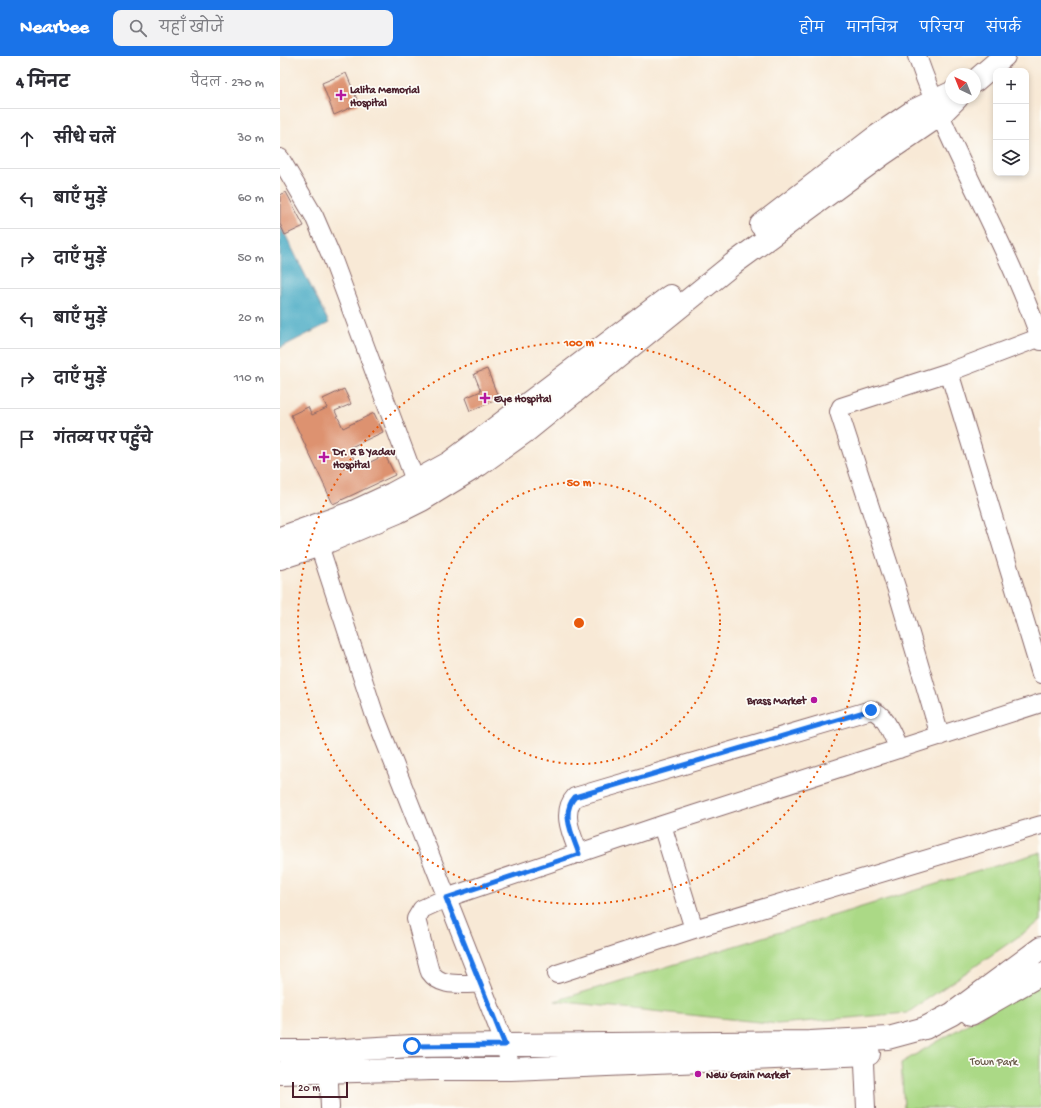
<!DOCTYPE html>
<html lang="hi">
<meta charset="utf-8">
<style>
:root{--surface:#fff;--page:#f2f2f3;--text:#2b2b33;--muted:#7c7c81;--line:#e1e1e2;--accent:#1a73e8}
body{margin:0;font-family:"Gochi Hand","Playpen Sans Deva",sans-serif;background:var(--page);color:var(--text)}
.controls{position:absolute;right:12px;top:12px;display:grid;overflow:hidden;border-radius:8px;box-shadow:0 2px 6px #0003}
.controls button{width:36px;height:36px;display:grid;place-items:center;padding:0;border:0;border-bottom:1px solid var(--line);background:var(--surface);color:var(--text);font:20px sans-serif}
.compass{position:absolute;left:665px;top:12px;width:36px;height:36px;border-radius:50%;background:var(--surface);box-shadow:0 2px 6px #0003;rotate:317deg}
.scale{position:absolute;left:12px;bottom:10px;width:56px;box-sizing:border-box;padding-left:4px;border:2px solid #4a1f2b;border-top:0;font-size:11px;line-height:14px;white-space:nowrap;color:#4a1f2b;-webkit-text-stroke:3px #fdfcf7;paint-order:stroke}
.stop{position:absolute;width:12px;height:12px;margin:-9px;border:3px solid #1a73e8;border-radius:50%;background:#fff}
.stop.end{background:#1a73e8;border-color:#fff;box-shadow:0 1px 4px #0008}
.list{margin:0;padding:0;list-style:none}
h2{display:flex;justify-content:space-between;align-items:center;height:52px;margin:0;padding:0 16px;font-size:17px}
h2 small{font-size:13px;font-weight:400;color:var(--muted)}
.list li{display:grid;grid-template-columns:26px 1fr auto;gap:12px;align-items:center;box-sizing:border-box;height:60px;padding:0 16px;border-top:1px solid var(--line)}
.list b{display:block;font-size:15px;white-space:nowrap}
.list em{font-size:13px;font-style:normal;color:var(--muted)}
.icon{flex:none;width:22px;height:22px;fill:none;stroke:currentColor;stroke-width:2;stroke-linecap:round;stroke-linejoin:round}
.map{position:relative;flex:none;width:761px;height:1052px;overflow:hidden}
header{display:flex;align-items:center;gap:24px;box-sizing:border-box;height:56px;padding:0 20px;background:var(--accent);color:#fff}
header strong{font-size:19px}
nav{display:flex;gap:22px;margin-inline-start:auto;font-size:14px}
.search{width:280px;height:36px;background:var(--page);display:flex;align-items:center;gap:10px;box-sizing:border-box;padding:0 14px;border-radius:8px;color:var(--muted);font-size:15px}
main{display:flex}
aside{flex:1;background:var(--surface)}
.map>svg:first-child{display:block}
.green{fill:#abd986;stroke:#7a7c58}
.water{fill:#44a9c3;stroke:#476477}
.building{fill:#dd9270}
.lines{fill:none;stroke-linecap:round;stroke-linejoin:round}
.minor-casing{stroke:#876667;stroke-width:20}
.major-casing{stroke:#876667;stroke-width:24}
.minor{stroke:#fff;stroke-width:18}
.major{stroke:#fff;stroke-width:22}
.route{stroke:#1a73e8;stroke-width:5}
.ring{fill:none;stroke:#e8590c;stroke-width:2;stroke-dasharray:2 4}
.poi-dot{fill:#b5179e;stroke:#fdfcf7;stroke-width:1.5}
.labels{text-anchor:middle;stroke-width:3.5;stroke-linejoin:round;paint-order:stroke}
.poi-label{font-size:11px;font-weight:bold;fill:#4a1f2b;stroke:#fdfcf7;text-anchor:start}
.park-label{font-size:11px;fill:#675746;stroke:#fdfcf7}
.centre{fill:#e8590c;stroke:#fdfcf7;stroke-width:2}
.ring-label{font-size:12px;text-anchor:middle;font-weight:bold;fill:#e8590c;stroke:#fdfcf7;stroke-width:3.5;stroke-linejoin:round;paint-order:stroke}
</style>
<header>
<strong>Nearbee</strong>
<div class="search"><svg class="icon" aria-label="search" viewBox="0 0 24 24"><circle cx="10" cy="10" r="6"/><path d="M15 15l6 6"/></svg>यहाँ खोजें</div>
<nav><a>होम</a><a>मानचित्र</a><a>परिचय</a><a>संपर्क</a></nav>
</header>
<main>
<aside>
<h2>4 मिनट<small>पैदल · 270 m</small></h2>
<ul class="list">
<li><svg class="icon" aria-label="ahead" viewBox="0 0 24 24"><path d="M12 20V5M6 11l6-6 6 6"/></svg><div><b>सीधे चलें</b></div><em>30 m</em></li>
<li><svg class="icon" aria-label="left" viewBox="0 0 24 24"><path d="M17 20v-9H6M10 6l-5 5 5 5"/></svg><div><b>बाएँ मुड़ें</b></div><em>60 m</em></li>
<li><svg class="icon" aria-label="right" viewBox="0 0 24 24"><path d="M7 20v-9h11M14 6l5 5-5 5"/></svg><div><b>दाएँ मुड़ें</b></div><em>50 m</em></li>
<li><svg class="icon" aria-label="left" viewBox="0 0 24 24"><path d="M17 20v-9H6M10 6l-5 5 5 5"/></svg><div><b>बाएँ मुड़ें</b></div><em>20 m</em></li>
<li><svg class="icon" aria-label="right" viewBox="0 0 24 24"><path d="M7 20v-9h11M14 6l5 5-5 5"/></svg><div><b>दाएँ मुड़ें</b></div><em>110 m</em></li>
<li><svg class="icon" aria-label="arrive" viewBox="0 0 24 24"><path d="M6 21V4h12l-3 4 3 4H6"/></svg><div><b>गंतव्य पर पहुँचे</b></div></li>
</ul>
</aside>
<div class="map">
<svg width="761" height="1052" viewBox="0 0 761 1052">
<rect width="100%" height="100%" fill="#fdfcf7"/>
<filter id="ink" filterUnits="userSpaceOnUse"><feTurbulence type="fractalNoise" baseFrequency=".025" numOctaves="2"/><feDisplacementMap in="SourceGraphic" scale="8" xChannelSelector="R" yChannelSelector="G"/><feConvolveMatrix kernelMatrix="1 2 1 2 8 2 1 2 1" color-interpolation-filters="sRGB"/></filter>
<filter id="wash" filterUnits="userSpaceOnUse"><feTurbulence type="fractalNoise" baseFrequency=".012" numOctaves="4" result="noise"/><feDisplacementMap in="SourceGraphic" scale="16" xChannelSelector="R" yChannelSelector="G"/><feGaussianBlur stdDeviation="0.9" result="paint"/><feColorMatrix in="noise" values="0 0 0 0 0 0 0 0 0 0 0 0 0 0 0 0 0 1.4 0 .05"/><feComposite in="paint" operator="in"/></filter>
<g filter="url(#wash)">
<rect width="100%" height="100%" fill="#f8e9d6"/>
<path class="green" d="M761 796V865L627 957 498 968 275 945Z
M761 925V1052H624L621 1007Z"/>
<path class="water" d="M0 168 49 267 0 292Z"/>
<g id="blocks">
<path class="building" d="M66 17 79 48 54 59 42 27Z
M6 136 24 170 5 179 0 168V139Z
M207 313 219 343 190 355 185 342 201 335 194 318Z
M64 333 71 348 55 355 63 372 94 357 103 376 69 392 78 412 105 399 115 419 53 448 11 359 28 351 32 359 47 352 43 343Z"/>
</g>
</g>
<g filter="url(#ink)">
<use href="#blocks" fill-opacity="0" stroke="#876667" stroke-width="1"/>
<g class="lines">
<defs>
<path id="minor" d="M637 0C671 98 727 186 761 285
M0 102 34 160 53 204 140 438
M669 316 761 618
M35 477 94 657 225 989 231 1013
M660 680 618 537 559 356 561 351 669 316 761 281
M382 769 414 873
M299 798C293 781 280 757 295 741L591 654C606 658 612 679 619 693
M277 918 414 873 761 769
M199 928C182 927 161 932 150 916L136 863 142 853 166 842 382 769 761 647
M583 985 586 1052
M48 1002 50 1052"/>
<path id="major" d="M695 25 724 0
M481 169 594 82 635 54 671 37
M0 482 73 456 112 438 169 407 390 240
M0 502 40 489 118 456 142 444 199 409 249 373 453 208 603 98 660 59 677 42
M691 958 761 918
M0 995H48L132 990 530 986 608 982 645 972 672 958 761 892
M0 1017 153 1013H231L589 998"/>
</defs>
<use href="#minor" class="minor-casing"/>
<use href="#major" class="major-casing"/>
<use href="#minor" class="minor"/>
<use href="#major" class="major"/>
</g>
</g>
<g class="lines" filter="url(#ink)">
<path class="route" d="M132 990 225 989 166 842 299 798C293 780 280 757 295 741L591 654"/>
</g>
<g class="ring">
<circle cx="299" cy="567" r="141"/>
<circle cx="299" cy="567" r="281"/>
</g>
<g class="poi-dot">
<path d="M59 33h4v4h4v4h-4v4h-4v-4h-4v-4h4z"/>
<path d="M203 336h4v4h4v4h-4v4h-4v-4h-4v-4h4z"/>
<path d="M42 395h4v4h4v4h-4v4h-4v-4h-4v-4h4z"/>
<circle cx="534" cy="644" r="4"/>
<circle cx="418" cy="1018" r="4"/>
</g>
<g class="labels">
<g class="poi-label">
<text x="70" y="37">Lalita Memorial<tspan x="70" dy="13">Hospital</tspan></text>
<text x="214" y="346">Eye Hospital</text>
<text x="53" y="399">Dr. R B Yadav<tspan x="53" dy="13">Hospital</tspan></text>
<text x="526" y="648" text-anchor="end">Brass Market</text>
<text x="426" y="1022">New Grain Market</text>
</g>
<g class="park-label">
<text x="714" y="1009">Town Park</text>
</g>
</g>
<circle cx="299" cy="567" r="6" class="centre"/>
<g class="ring-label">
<text x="299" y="290">100 m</text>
<text x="299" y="430">50 m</text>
</g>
</svg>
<div class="controls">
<button>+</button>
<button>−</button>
<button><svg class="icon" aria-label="layers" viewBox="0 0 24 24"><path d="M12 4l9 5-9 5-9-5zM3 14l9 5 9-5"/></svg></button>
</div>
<svg class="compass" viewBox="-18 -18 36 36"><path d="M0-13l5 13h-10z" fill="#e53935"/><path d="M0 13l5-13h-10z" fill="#7c7c81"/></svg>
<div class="scale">20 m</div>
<div class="stop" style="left:132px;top:990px"></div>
<div class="stop end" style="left:591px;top:654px"></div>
</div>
</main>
